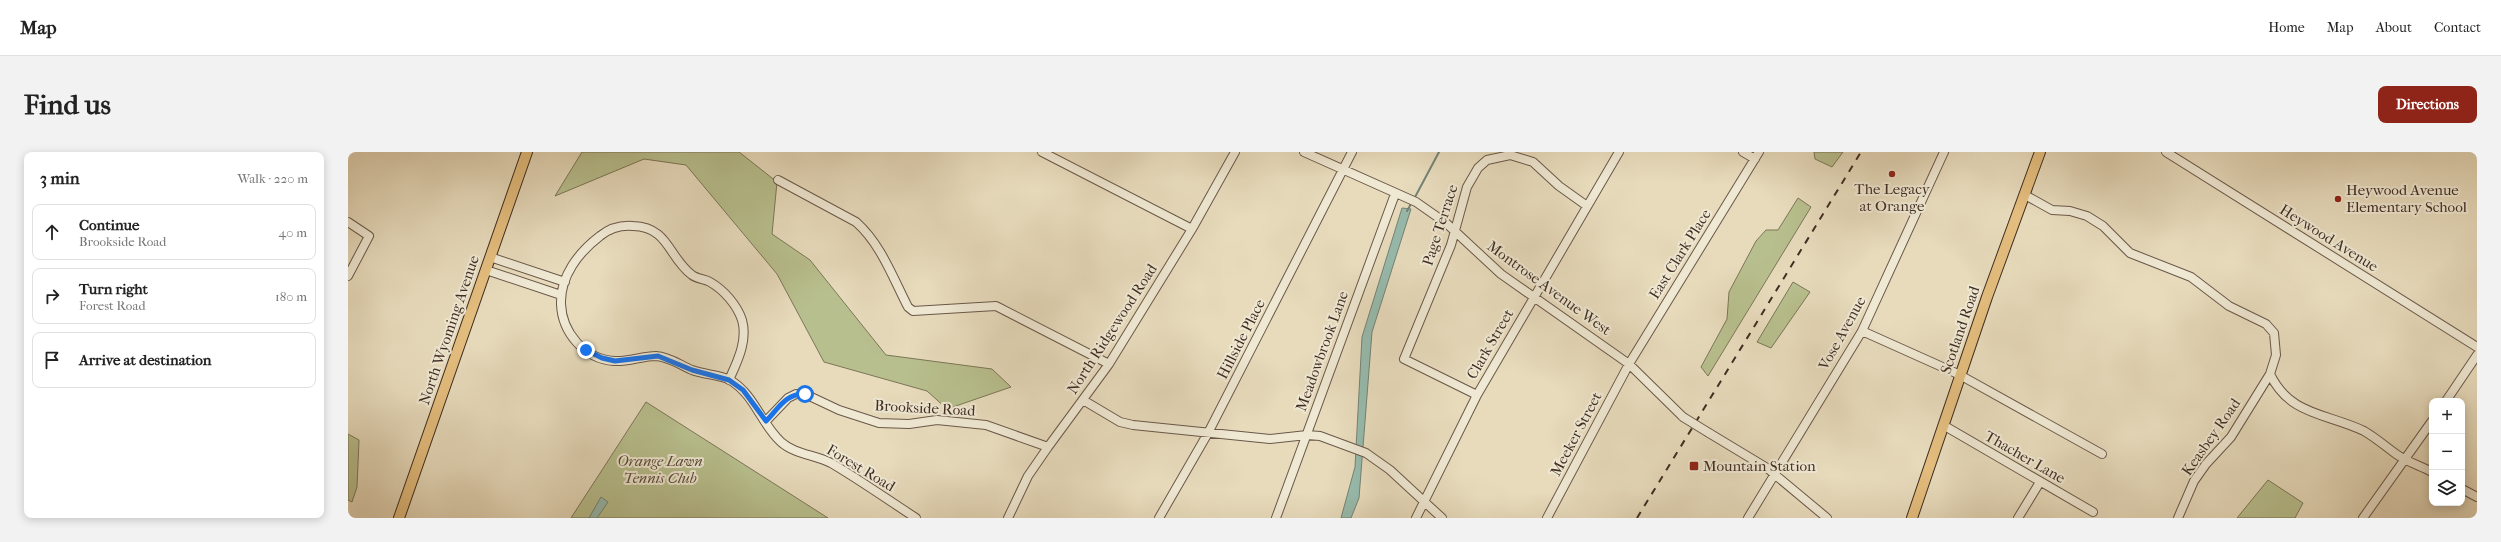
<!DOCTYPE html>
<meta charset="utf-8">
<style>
:root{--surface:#fff;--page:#f2f2f2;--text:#222;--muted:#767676;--line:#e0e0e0;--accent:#8f2418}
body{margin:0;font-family:"IM FELL French Canon",serif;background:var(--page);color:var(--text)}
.controls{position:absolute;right:12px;bottom:12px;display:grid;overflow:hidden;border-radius:8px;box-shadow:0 2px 10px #0003}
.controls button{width:36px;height:36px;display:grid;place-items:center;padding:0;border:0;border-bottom:1px solid var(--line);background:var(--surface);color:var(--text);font:20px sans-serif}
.stop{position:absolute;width:12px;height:12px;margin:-9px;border:3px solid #1a73e8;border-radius:50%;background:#fff}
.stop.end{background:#1a73e8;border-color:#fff;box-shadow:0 1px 4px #0008}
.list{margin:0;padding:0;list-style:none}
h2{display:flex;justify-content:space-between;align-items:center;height:52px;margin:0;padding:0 16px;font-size:17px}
h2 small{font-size:13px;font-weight:400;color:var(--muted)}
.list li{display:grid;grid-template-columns:26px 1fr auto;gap:12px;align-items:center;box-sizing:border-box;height:56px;margin:0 8px 8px;padding:0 8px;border:1px solid var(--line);border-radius:8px}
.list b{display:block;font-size:15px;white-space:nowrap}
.list p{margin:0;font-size:13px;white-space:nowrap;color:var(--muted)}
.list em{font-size:13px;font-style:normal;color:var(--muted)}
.icon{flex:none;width:22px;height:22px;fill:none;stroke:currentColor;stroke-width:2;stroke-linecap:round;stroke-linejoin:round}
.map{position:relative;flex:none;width:2129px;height:366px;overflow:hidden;border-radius:8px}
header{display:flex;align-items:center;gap:24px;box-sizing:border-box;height:56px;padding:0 20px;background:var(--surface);border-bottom:1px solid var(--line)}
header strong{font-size:19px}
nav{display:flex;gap:22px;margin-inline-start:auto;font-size:14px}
.intro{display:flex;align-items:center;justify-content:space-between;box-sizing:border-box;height:96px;padding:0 24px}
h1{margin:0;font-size:28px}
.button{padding:10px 18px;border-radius:8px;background:var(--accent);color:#fff;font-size:14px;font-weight:700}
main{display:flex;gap:24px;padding:0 24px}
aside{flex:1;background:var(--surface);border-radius:8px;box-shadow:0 2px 10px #0003}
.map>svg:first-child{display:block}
.green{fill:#b8bf8e;stroke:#7c7658}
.water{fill:#97bbad;stroke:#748276}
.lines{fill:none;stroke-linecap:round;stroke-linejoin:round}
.stream{stroke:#748276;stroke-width:2}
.minor-casing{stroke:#6a5849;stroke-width:10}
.major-casing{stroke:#402d23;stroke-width:12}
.minor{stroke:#efe8d3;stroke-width:8}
.major{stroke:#e4be7e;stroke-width:10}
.rail{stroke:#402d23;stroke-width:2;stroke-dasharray:7 7;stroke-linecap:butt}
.minor-bridge-casing{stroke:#6a5849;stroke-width:10;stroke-linecap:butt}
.minor-bridge{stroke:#efe8d3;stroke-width:8}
.route{stroke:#1a73e8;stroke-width:5}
.poi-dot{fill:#8f2418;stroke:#efe8d3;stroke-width:1.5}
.labels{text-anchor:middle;stroke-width:4;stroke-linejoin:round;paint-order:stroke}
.poi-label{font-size:15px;fill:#402d23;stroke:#efe8d3;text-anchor:start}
.street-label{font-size:15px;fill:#402d23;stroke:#efe8d3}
.park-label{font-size:15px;font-style:italic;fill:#584a38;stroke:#efe8d3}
</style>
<header>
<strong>Map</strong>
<nav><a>Home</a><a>Map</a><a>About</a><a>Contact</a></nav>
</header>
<div class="intro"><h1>Find us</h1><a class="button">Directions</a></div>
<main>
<aside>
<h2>3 min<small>Walk · 220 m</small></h2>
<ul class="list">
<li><svg class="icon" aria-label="ahead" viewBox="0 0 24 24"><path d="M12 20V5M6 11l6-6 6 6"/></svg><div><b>Continue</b><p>Brookside Road</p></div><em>40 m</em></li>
<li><svg class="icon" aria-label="right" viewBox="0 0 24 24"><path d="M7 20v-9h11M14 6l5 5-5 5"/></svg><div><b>Turn right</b><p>Forest Road</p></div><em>180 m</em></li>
<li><svg class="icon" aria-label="arrive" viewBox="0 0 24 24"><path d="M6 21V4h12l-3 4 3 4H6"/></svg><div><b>Arrive at destination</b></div></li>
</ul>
</aside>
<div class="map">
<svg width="2129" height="366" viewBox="0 0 2129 366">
<rect width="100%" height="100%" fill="#e7dbbc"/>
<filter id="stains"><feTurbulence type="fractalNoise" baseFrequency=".005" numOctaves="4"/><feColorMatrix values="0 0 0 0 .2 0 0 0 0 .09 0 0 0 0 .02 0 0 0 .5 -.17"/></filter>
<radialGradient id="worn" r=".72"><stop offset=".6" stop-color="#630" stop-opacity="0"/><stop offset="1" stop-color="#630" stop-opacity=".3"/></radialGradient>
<path class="green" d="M234 0H391L429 30 424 82 462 108 538 203 644 217 663 235 599 257 579 239 476 210 429 122 338 13 296 7 207 44Z
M1466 0H1495L1484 15 1467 7Z
M1450 46 1463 55 1360 224 1353 215 1379 167 1381 140 1408 89 1418 78H1430Z
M1445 130 1462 140 1423 196 1409 190Z
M298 250 480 366H223Z
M0 282 11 288 9 335 4 350 0 348Z
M1920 328 1955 351 1947 366H1889Z"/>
<path class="water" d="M1054 56 1063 57 1024 180 1011 346 1003 366H993L1007 315 1014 185Z
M253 345 260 350 249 366H241Z"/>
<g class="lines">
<path class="stream" d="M1066 47 1091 0
M1059 59 1064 50"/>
<defs>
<path id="minor" d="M694 0 844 77
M956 0 1068 50 1098 71 1153 122 1281 212 1335 265
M1395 0 1407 7
M1818 0 2129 195
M430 28 508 70C533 92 545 126 560 155L565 159 648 154 761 212
M1677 43 1704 58 1722 59 1739 64 1755 74 1782 101 1843 125 1881 154 1918 172 1926 181 1928 203 1922 222 1883 285 1858 312 1846 329 1830 366
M0 70 21 84 0 124
M142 105 217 130
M138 118 213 143
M1514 179 1610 222 1754 302
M1922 222C1942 264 1979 261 2016 279 2028 286 2037 294 2048 302 2059 310 2073 314 2084 320
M381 228C389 210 400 189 394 168 389 153 376 138 362 130 357 127 349 127 344 123 320 105 321 75 285 74 273 73 262 76 252 84 231 100 212 124 213 152 214 180 236 207 266 209 280 210 294 204 308 204 322 205 332 213 344 218 357 223 370 222 382 228 407 243 413 272 433 290 446 302 468 303 483 311 512 328 540 348 568 366
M1129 243 1056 207 1103 93 1119 35 1130 16 1139 8 1162 3 1185 10 1211 34 1239 54
M735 248 772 270 785 273 922 287 959 283 972 284 1018 301 1042 318 1094 366
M2098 249 2129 203
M418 269 440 246 448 242H457L491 258 531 271 561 272 589 268 638 273 700 295
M1595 273 1745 360
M1361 281 1419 316 1479 366
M2114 337 2129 345
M660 366 680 324 700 295 761 212 844 77 887 0
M811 366 860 281 1004 0
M928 366 1047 42
M1068 366 1129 243 1271 0
M1199 366 1281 212 1411 0
M1400 366 1514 179 1596 0
M1670 366 1692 330
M2015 366 2084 269"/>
<path id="major" d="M51 366 179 0
M1564 366 1639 145 1692 0"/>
</defs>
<use href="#minor" class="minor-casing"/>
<use href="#major" class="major-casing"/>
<use href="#minor" class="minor"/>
<use href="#major" class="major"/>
<path class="rail" d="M1289 366 1513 0"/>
<defs>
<path id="minor-bridge" d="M1335 265 1361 281"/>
</defs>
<use href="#minor-bridge" class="minor-bridge-casing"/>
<use href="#minor-bridge" class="minor-bridge"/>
</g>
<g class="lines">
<path class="route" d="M238 198 254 206 267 209 310 204 344 218 381 228 395 238 418 269C430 257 438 241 457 242"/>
</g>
<g class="poi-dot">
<circle cx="1544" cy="22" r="4"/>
<circle cx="1990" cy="47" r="4"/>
<rect x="1341" y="309" width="10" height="10" rx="2"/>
</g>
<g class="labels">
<g class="poi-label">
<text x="1544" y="42" text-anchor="middle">The Legacy<tspan x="1544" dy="17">at Orange</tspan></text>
<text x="1998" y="43">Heywood Avenue<tspan x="1998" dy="17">Elementary School</tspan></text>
<text x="1355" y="319">Mountain Station</text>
</g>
<g class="street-label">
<text transform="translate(1092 73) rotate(-72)" y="5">Page Terrace</text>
<text transform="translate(1981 86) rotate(32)" y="5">Heywood Avenue</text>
<text transform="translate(1332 102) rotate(-58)" y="5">East Clark Place</text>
<text transform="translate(1201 136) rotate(36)" y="5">Montrose Avenue West</text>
<text transform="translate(764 177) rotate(-57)" y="5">North Ridgewood Road</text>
<text transform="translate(101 178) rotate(-71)" y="5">North Wyoming Avenue</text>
<text transform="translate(1612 178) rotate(-71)" y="5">Scotland Road</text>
<text transform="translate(1494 181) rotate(-61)" y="5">Vose Avenue</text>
<text transform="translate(893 187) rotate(-63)" y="5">Hillside Place</text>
<text transform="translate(1142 192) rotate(-60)" y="5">Clark Street</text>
<text transform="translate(974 199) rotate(-70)" y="5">Meadowbrook Lane</text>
<text transform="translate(577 256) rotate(3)" y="5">Brookside Road</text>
<text transform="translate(1228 282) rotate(-62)" y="5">Meeker Street</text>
<text transform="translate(1863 285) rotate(-55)" y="5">Keasbey Road</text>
<text transform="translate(1677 305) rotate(30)" y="5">Thacher Lane</text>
<text transform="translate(513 316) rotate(31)" y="5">Forest Road</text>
</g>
<g class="park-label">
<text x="312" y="314">Orange Lawn<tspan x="312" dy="17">Tennis Club</tspan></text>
</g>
</g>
<rect width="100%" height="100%" filter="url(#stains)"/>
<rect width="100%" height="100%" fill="url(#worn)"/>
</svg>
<div class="controls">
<button>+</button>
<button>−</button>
<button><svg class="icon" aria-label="layers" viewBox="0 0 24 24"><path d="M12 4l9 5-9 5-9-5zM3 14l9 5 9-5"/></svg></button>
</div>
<div class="stop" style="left:457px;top:242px"></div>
<div class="stop end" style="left:238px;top:198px"></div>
</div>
</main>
